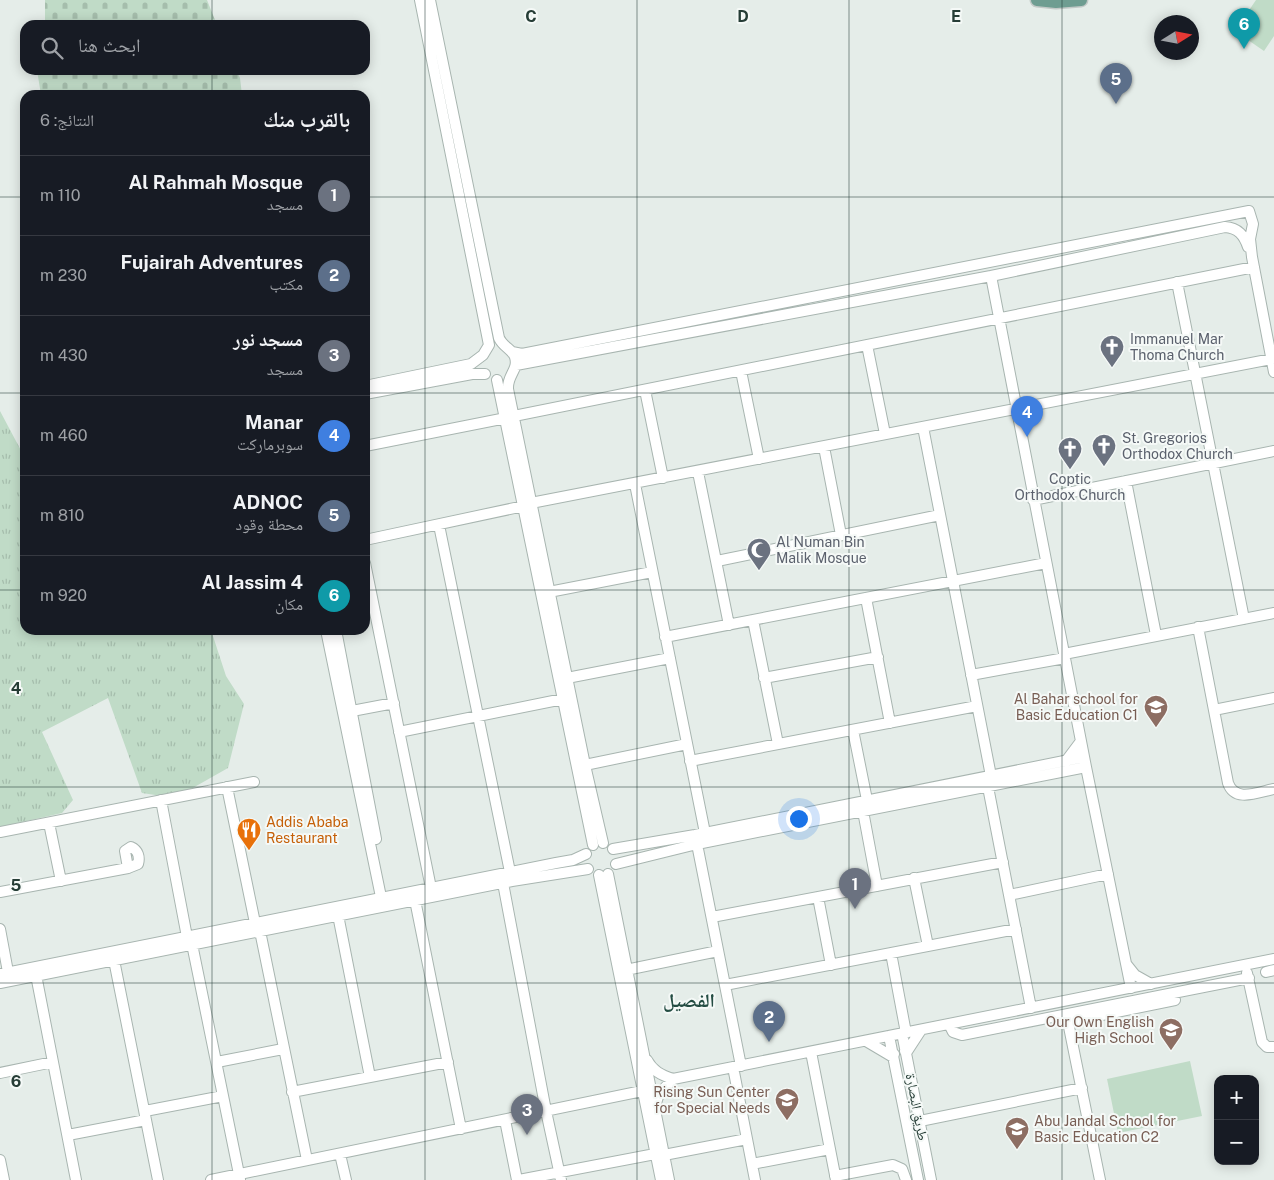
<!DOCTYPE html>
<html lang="ar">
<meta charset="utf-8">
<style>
:root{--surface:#171b24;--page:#242831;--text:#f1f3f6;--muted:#9ea1a6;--line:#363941;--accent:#8c9099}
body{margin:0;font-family:"Public Sans","Noto Naskh Arabic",sans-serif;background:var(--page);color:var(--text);direction:rtl}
.controls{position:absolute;right:15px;bottom:15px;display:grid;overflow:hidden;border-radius:10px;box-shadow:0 2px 12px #0003}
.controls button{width:45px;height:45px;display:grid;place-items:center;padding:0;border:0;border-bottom:1px solid var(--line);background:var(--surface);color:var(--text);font:25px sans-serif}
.compass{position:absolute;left:1154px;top:15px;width:45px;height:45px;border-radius:50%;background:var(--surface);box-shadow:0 2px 12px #0003;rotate:79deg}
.you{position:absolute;left:798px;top:818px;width:18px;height:18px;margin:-12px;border:4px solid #fff;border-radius:50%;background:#1a73e8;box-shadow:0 0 0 8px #1a73e833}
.badge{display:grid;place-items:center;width:32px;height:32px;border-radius:50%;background:var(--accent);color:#fff;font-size:16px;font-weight:700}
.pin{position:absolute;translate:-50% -41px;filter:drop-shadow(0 1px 2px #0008)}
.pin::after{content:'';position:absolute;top:26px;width:18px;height:15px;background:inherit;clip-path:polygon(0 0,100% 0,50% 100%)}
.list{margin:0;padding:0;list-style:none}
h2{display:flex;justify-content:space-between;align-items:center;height:65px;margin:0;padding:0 20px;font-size:21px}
h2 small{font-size:16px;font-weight:400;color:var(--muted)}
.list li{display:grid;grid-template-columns:32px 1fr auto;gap:15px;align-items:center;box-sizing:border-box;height:80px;padding:0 20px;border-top:1px solid var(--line)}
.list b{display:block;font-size:19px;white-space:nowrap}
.list p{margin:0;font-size:16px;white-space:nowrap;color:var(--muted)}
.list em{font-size:16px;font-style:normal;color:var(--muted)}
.icon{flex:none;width:28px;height:28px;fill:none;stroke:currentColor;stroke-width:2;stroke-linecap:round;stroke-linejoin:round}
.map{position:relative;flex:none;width:1274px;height:1180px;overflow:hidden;direction:ltr}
.search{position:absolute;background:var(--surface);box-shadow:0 2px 12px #0003;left:20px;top:20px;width:350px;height:55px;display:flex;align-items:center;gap:12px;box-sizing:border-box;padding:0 18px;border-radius:15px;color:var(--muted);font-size:19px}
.panel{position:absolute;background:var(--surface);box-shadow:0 2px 12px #0003;left:20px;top:90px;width:350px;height:545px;border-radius:15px;direction:rtl}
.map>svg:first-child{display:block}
.grass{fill:url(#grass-tufts)}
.cemetery{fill:url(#cemetery-stones)}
.garden{fill:#c0dbc7}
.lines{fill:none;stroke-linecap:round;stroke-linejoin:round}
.minor-casing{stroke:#a8b5b0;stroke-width:12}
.major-casing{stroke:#c2c9c7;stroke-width:15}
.minor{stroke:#fff;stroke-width:10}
.major{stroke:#6e9d91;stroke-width:12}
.grid{fill:none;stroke:#263d36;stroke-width:1;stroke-opacity:0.55}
.labels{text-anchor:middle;stroke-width:4;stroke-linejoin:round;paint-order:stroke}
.worship-label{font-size:14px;fill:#5b616d;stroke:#f5f9f7;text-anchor:start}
.education-label{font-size:14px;fill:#785e54;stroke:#f5f9f7;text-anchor:end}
.food-label{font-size:14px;fill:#c56008;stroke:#f5f9f7;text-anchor:start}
.street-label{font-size:14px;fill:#263d36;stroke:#f5f9f7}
.district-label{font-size:19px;font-weight:bold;fill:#244d43;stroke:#f5f9f7}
.grid-label{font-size:16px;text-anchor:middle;font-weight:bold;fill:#263d36;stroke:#f5f9f7;stroke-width:4;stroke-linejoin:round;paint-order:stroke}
</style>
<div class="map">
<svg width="1274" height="1180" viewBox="0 0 1274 1180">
<defs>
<pattern id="grass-tufts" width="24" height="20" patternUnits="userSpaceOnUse" patternTransform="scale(1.25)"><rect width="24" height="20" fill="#c0dbc7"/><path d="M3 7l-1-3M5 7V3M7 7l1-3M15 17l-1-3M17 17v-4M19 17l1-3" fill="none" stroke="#a5bdac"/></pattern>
<pattern id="cemetery-stones" width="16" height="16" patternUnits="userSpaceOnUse" patternTransform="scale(1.25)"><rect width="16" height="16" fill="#c0dbc7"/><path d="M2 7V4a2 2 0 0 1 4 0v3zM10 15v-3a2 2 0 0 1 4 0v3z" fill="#a5bdac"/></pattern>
</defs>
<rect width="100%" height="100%" fill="#e5ede9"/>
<path class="grass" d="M0 411 25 458V630H211L226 676 244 704 228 768 175 798 142 793 108 698 42 732 73 800 62 813 0 827Z"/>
<path class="cemetery" d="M45 0H207L217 25H45Z
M37 70H236L240 78 242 95H41Z"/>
<path class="garden" d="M1256 0H1274V36L1264 51 1235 31Z
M1190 1061 1202 1116 1118 1133 1107 1079Z"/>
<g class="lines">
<defs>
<path id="minor" d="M430 0 499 338C503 347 512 349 515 357 519 370 507 375 508 389L585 765 603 843
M991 276 1086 767 1131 988
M1177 282 1244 619
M867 345 885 434
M512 352 522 354 1249 211 1253 224 1250 239 1252 257 1274 372
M516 365 991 276 1225 227C1238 228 1244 235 1248 247
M741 371 759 459
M497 380 593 845
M365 386 471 364 483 355 489 345 420 0
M645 390 663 478
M365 394 472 374H485
M514 416 1254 267
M923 427 991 776
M365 446 506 418
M824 447 841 535
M698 472 729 625
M1126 481 1156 635
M635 484 705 833
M1033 500 1274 451
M531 503 1272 359
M439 525 510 872
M365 540 524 506
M717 561 940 515
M365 563 431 888
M549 592 652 572
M866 598 890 723
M753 620 778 744
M1198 627 1228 783C1235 803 1258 792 1274 789
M326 630 381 897
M336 630 376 839
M665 637 1046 563
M1064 654 1274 613
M971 675 1065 658
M567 678 670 658
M764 678 878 657
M1214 710 1274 698
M352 711 394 703
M853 730 867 800
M399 732 563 699
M690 761 977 706
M1066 761 1081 741
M585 765 687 744
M227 787 255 923
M988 787 1031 1008
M161 800 187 937
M863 811 877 886
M49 823 61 881
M0 832 254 782
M697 844 741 1066
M613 849 695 835 1084 757
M616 864 697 844 1086 767
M608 874 669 1180
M599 875 661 1180
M914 878 928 946
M503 883 546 1111 561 1180
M0 892 128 868 138 864C140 857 138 850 131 847L125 851 128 868
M1009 895 1108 874
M818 897 831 965
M415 900 461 1129
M338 915 370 1077
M712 917 1003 862
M0 929 8 972
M260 931 307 1160
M192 944 240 1179
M891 953 906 1033
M114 960 158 1180
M1127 965 1135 975 1151 984
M626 970 718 951
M1266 972 1274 970
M1247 973 1262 1042 1267 1047H1274
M0 974 556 863 573 860 586 854
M36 975 76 1180
M0 983 512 881 588 869
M725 985 1016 929
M1067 1017 1100 1180
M1068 1022 1175 1000
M949 1024 953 1032 962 1035 1249 978
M902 1033 931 1180
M889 1036 918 1180
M866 1041 893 1057 894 1054
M905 1051 906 1053 921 1030
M811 1052 836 1180
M647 1060C653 1071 661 1075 673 1079
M217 1062 283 1049
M733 1067 755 1180
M0 1073 53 1062
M292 1092 448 1062
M654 1109 659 1094 673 1079 1274 959
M145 1111 223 1096
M505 1120 517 1180
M920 1121 1082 1088
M68 1135 146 1120
M340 1154 346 1180
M664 1155 747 1139
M0 1160 4 1180
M752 1164 830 1149
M835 1176 893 1165 902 1169 906 1180
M211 1180 642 1091
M519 1180 655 1154"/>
<path id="major" d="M1037 0 1056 2 1081 0"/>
</defs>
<use href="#minor" class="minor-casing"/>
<use href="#major" class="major-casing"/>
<use href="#minor" class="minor"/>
<use href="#major" class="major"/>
</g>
<path class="grid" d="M212 0V25M425 0V1180M637 0V1180M849 0V1180M1062 0V1180M212 70V95M0 197H25M365 197H1274M0 393H25M365 393H1274M0 590H25M365 590H1274M212 630V1180M0 787H1274M0 983H1274"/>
<defs>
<symbol id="church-pin" viewBox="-11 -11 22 30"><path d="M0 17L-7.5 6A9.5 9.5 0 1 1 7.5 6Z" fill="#6b7280" stroke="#f5f9f7"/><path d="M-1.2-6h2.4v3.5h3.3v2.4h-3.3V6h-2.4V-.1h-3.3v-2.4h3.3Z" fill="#fff"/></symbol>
<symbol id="mosque-pin" viewBox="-11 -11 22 30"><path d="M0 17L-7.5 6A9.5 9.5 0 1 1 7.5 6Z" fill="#6b7280" stroke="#f5f9f7"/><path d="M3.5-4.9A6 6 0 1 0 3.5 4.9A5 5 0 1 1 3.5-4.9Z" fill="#fff"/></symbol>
<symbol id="school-pin" viewBox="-11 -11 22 30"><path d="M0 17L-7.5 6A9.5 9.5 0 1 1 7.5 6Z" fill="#8d6e63" stroke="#f5f9f7"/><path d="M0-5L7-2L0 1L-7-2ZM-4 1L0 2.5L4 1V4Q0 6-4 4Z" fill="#fff"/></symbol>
<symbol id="restaurant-pin" viewBox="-11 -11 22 30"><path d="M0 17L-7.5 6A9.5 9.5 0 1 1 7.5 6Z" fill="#e8710a" stroke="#f5f9f7"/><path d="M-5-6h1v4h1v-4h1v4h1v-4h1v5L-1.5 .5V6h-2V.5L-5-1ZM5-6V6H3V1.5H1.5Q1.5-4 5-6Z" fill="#fff"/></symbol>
</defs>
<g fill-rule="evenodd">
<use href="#church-pin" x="1098" y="333" width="28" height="38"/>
<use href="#church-pin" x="1090" y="432" width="28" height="38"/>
<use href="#church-pin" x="1056" y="435" width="28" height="38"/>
<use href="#mosque-pin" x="745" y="536" width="28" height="38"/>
<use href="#school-pin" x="1142" y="693" width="28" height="38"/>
<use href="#restaurant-pin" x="235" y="816" width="28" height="38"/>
<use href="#school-pin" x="1157" y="1016" width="28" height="38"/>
<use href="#school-pin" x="773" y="1086" width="28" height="38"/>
<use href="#school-pin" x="1003" y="1115" width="28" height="38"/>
</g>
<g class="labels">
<g class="worship-label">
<text x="1130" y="344">Immanuel Mar<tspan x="1130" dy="16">Thoma Church</tspan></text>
<text x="1122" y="443">St. Gregorios<tspan x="1122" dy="16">Orthodox Church</tspan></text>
<text x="1070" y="484" text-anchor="middle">Coptic<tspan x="1070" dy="16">Orthodox Church</tspan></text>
<text x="776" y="547">Al Numan Bin<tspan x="776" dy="16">Malik Mosque</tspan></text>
</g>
<g class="education-label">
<text x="1138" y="704">Al Bahar school for<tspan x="1138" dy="16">Basic Education C1</tspan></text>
<text x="1154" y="1027">Our Own English<tspan x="1154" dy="16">High School</tspan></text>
<text x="770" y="1097">Rising Sun Center<tspan x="770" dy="16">for Special Needs</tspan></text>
<text x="1034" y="1126" text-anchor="start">Abu Jandal School for<tspan x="1034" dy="16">Basic Education C2</tspan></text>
</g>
<g class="food-label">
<text x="266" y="827">Addis Ababa<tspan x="266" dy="16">Restaurant</tspan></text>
</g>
<g class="street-label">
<text transform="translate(917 1107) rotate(79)" y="5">طريق البصارة</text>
</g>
<g class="district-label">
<text x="689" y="1007">الفصيل</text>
</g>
</g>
<g class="grid-label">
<text x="531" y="22">C</text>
<text x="743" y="22">D</text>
<text x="956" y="22">E</text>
<text x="16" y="694">4</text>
<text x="16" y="891">5</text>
<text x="16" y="1087">6</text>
</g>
</svg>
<div class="controls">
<button>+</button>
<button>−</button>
</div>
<svg class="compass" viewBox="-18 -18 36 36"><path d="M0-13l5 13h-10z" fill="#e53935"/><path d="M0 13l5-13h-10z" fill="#9ea1a6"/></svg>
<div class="you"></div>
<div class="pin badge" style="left:855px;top:909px;background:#6b7280">1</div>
<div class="pin badge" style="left:769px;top:1042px;background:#5c6f8a">2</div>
<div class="pin badge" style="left:527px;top:1135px;background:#6b7280">3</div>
<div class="pin badge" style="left:1027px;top:437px;background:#3f7fe0">4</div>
<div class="pin badge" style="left:1116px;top:104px;background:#5c6f8a">5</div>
<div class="pin badge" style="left:1244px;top:49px;background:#0f9aa8">6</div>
<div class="search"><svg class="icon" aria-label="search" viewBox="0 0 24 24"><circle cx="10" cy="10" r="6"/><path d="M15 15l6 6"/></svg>ابحث هنا</div>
<section class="panel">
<h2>بالقرب منك<small>النتائج: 6</small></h2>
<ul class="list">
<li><span class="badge" style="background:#6b7280">1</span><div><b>Al Rahmah Mosque</b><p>مسجد</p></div><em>110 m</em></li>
<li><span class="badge" style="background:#5c6f8a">2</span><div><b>Fujairah Adventures</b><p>مكتب</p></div><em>230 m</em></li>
<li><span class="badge" style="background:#6b7280">3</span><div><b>مسجد نور</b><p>مسجد</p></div><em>430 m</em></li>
<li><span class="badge" style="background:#3f7fe0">4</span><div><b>Manar</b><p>سوبرماركت</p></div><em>460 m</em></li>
<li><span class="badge" style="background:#5c6f8a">5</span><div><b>ADNOC</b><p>محطة وقود</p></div><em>810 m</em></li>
<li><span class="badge" style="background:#0f9aa8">6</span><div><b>Al Jassim 4</b><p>مكان</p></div><em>920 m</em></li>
</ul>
</section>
</div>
